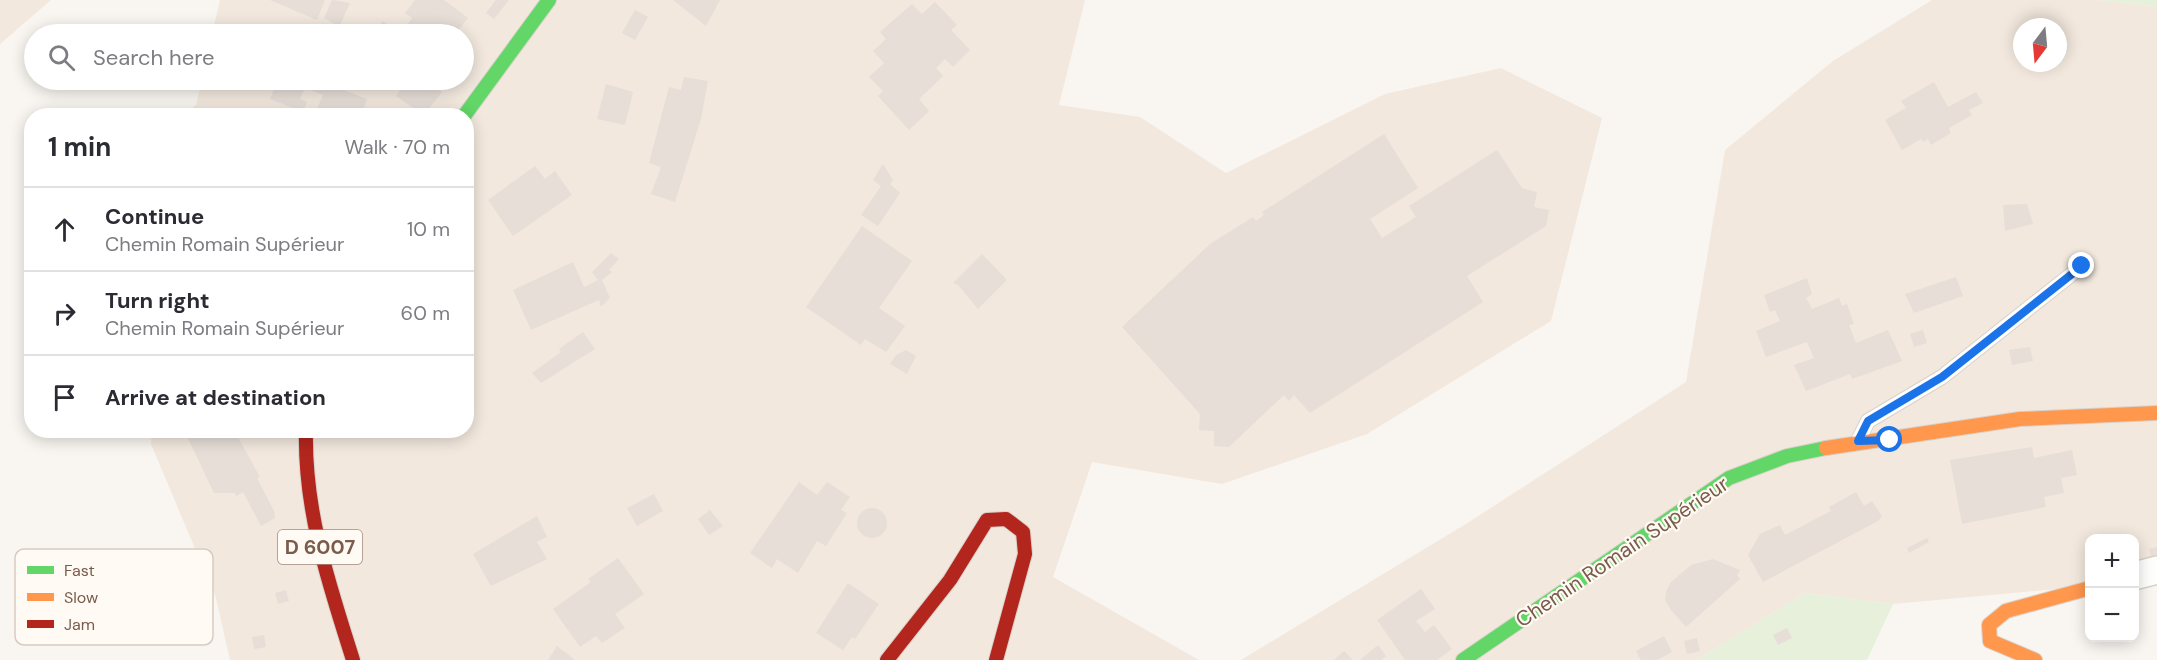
<!DOCTYPE html>
<meta charset="utf-8">
<style>
:root{--surface:#fff;--page:#f7f7f7;--text:#2b2b33;--muted:#7c7c81;--line:#e1e1e2}
body{margin:0;font-family:"DM Sans",sans-serif;background:var(--page);color:var(--text)}
.controls{position:absolute;right:18px;bottom:18px;display:grid;overflow:hidden;border-radius:12px;box-shadow:0 3px 15px #0003}
.controls button{width:54px;height:54px;display:grid;place-items:center;padding:0;border:0;border-bottom:2px solid var(--line);background:var(--surface);color:var(--text);font:30px sans-serif}
.compass{position:absolute;left:2013px;top:18px;width:54px;height:54px;border-radius:50%;background:var(--surface);box-shadow:0 3px 15px #0003;rotate:196deg}
.stop{position:absolute;width:18px;height:18px;margin:-14px;border:4px solid #1a73e8;border-radius:50%;background:#fff}
.stop.end{background:#1a73e8;border-color:#fff;box-shadow:0 2px 6px #0008}
.list{margin:0;padding:0;list-style:none}
h2{display:flex;justify-content:space-between;align-items:center;height:78px;margin:0;padding:0 24px;font-size:26px}
h2 small{font-size:20px;font-weight:400;color:var(--muted)}
.list li{display:grid;grid-template-columns:39px 1fr auto;gap:18px;align-items:center;box-sizing:border-box;height:84px;padding:0 24px;border-top:2px solid var(--line)}
.list b{display:block;font-size:22px;white-space:nowrap}
.list p{margin:0;font-size:20px;white-space:nowrap;color:var(--muted)}
.list em{font-size:20px;font-style:normal;color:var(--muted)}
.icon{flex:none;width:33px;height:33px;fill:none;stroke:currentColor;stroke-width:2;stroke-linecap:round;stroke-linejoin:round}
.map{position:relative;flex:none;width:2157px;height:660px;overflow:hidden}
.search{position:absolute;background:var(--surface);box-shadow:0 3px 15px #0003;left:24px;top:24px;width:450px;height:66px;display:flex;align-items:center;gap:15px;box-sizing:border-box;padding:0 21px;border-radius:33px;color:var(--muted);font-size:22px}
.panel{position:absolute;background:var(--surface);box-shadow:0 3px 15px #0003;left:24px;top:108px;width:450px;height:330px;border-radius:24px}
.map>svg:first-child{display:block}
.residential{fill:#f2e8de;fill-rule:evenodd}
.green{fill:#e7f0db}
.building{fill:#e6ded7}
.lines{fill:none;stroke-linecap:round;stroke-linejoin:round}
.lane-casing{stroke:#d7d1cb;stroke-width:16}
.street-casing{stroke:#d7d1cb;stroke-width:30}
.fast-casing{stroke:#d9d2cb;stroke-width:16}
.slow-casing{stroke:#d9d2cb;stroke-width:16}
.jam-casing{stroke:#d9d2cb;stroke-width:16}
.lane{stroke:#fefefd;stroke-width:14}
.street{stroke:#fefefd;stroke-width:27}
.fast{stroke:#63d668;stroke-width:14}
.slow{stroke:#ff974d;stroke-width:14}
.jam{stroke:#b3261e;stroke-width:14}
.route{stroke:#1a73e8;stroke-width:8}
.labels{text-anchor:middle;stroke-width:4.5;stroke-linejoin:round;paint-order:stroke}
.shield{fill:#fffaf3;stroke:#a28b7f;stroke-width:1.5}
.shield-label{font-size:20px;font-weight:bold;fill:#7a5c4d}
.street-label{font-size:21px;fill:#7a5c4d;stroke:#fffaf3}
.key{fill:#fffaf3;stroke:#d7cbc1;stroke-width:1.5}
.key-label{font-size:16px;fill:#7a5c4d}
</style>
<div class="map">
<svg width="2157" height="660" viewBox="0 0 2157 660">
<rect width="100%" height="100%" fill="#f9f5f0"/>
<path class="residential" d="M0 0H51L0 44Z
M220 0H1085L1059 105 1140 117 1226 173 1385 94 1501 68 1602 118 1551 321 1367 434 1222 484 1092 462 1053 577 1199 660H230L216 598 151 444 152 430H466V116L184 115 196 105 202 80H464V34H212Z
M1932 0H2098L2157 7V580L2135 582 2134 538H2090L2089 586 1893 604 1805 593 1697 660H1241L1469 522 1686 382 1725 150 1833 61ZM2022 27H2058V63H2022Z"/>
<path class="green" d="M2098 0H2157V7Z
M1805 593 1893 604 1867 660H1697Z"/>
<path class="building" d="M270 0H325L317 20Z
M332 0 350 3 339 27 324 18Z
M415 0H444L468 18 455 34H373L383 21 400 34 412 18 405 13Z
M496 0H509L494 19 486 13Z
M673 0H720L706 26Z
M935 2 957 25 951 30 970 50 953 67 945 59 936 68 943 76 919 99 929 111 909 130 878 96 883 91 869 77 884 63 873 51 886 39 880 32 912 4 922 14Z
M635 10 648 17 635 40 622 33Z
M684 77 708 81 701 119 675 202 651 194 661 167 649 163 669 87 681 90Z
M260 80H333L331 85 367 99 361 116H314L323 95 305 88 300 99 307 102 303 112 270 99 274 89 258 84Z
M407 80H425L442 92 424 115 396 96Z
M1934 82 1948 107 1976 92 1983 103 1969 110 1972 115 1949 128 1951 133 1931 145 1928 139 1923 142 1921 139 1902 150 1885 120 1906 108 1901 101Z
M606 84 633 92 625 125 597 119Z
M1384 134 1418 188 1370 219 1382 238 1416 217 1409 206 1497 150 1522 188 1537 192 1534 207 1549 210 1546 226 1467 276 1483 302 1310 413 1294 395 1289 401 1284 395 1229 447 1214 446V431L1199 430 1200 414 1122 327 1210 244 1253 217 1256 221 1264 215 1262 212Z
M883 164 893 180 890 184 900 193 878 226 861 215 881 186 873 180Z
M535 166 545 179 555 171 572 195 513 236 488 200Z
M2027 204 2033 224 2005 231 2003 205Z
M862 226 912 261 879 308 905 326 886 352 865 339 861 345 806 307Z
M611 253 619 259 609 270 612 272 602 280 610 298 601 307 599 300 531 330 513 290 573 262 584 287 598 280 592 272Z
M982 254 1007 280 978 309 958 285 953 283Z
M1956 277 1963 296 1914 313 1905 294Z
M1807 278 1812 294 1806 298 1812 309 1839 298 1842 306 1847 304 1854 324 1849 325 1856 343 1888 330 1902 361 1852 379 1850 374 1806 391 1794 365 1814 358 1807 342 1766 357 1756 331 1780 321 1775 310 1770 312 1764 295Z
M1923 330 1927 343 1914 347 1910 334Z
M583 332 595 349 541 383 532 373 561 352 559 349Z
M2030 347 2033 361 2012 365 2009 350Z
M906 350 916 356 907 374 890 364 896 355Z
M234 430 260 477 257 478 274 511 275 518 261 526 243 492 236 496 235 493H214L185 432Z
M2032 447 2034 458 2072 450 2077 475 2061 478 2064 493 2044 497 2046 507 1962 524 1950 460Z
M799 482 817 495 827 482 850 497 841 510 847 513 826 546 817 541 798 573 777 559 772 568 750 553Z
M1856 492 1864 506 1872 501 1882 516 1878 521 1763 582 1748 555 1760 534 1780 525 1785 535 1831 511 1829 507Z
M654 494 663 511 637 526 627 508Z
M857 523a15 15 0 1 1 30 0a15 15 0 1 1-30 0Z
M710 510 723 526 709 535 698 519Z
M537 516 547 537 537 542 547 559 491 586 473 554Z
M1927 538 1929 542 1909 553 1907 548Z
M2157 547V557L2151 558 2149 549Z
M618 558 644 594 615 614 625 628 602 643 596 636 580 647 553 609 591 582 588 579Z
M1713 559 1740 570 1737 575 1740 579 1686 627 1671 610 1665 600 1666 592 1670 583 1691 565Z
M848 583 879 604 855 639 852 637 843 650 816 633Z
M1421 589 1435 609 1416 621 1425 632 1434 625 1452 649 1437 660H1405L1377 620Z
M286 590 289 601 278 604 275 593Z
M1787 628 1792 638 1778 645 1773 635Z
M264 635 266 647 254 649 252 637Z
M1664 636 1672 652 1657 660H1641L1636 651Z
M1697 638 1700 651 1687 654 1684 641Z
M1378 645 1386 656 1381 660H1360Z
M557 646 575 660H548Z
M1344 651 1353 660H1334Z"/>
<g class="lines">
<defs>
<path id="lane" d="M1859 439 1868 421 1942 377 2082 266"/>
<path id="street" d="M2134 576 2157 570"/>
<path id="fast" d="M464 116 549 0
M1463 660 1729 478 1787 456 1826 448"/>
<path id="slow" d="M1826 448 2020 419 2157 413
M2035 660 1990 641 1989 625 2006 611 2090 588"/>
<path id="jam" d="M306 430C304 511 329 584 353 660
M887 660 950 580 987 520 1006 519 1023 532 1025 554 996 660"/>
</defs>
<use href="#lane" class="lane-casing"/>
<use href="#street" class="street-casing"/>
<use href="#fast" class="fast-casing"/>
<use href="#slow" class="slow-casing"/>
<use href="#jam" class="jam-casing"/>
<use href="#lane" class="lane"/>
<use href="#street" class="street"/>
<use href="#fast" class="fast"/>
<use href="#slow" class="slow"/>
<use href="#jam" class="jam"/>
</g>
<g class="lines">
<path class="route" d="M1890 440 1858 441 1868 421 1942 377 2082 266"/>
</g>
<g class="labels">
<rect class="shield" x="278" y="530" width="84" height="34" rx="4.5"/>
<g class="shield-label">
<text x="320" y="554">D 6007</text>
</g>
<g class="street-label">
<text transform="translate(1622 552) rotate(-34)" y="7">Chemin Romain Supérieur</text>
</g>
</g>
<rect x="15" y="549" width="198" height="96" rx="9" class="key"/>
<rect x="27" y="566" width="27" height="8" fill="#63d668"/>
<rect x="27" y="593" width="27" height="8" fill="#ff974d"/>
<rect x="27" y="620" width="27" height="8" fill="#b3261e"/>
<g class="key-label">
<text x="64" y="576">Fast</text>
<text x="64" y="603">Slow</text>
<text x="64" y="630">Jam</text>
</g>
</svg>
<div class="controls">
<button>+</button>
<button>−</button>
</div>
<svg class="compass" viewBox="-18 -18 36 36"><path d="M0-13l5 13h-10z" fill="#e53935"/><path d="M0 13l5-13h-10z" fill="#7c7c81"/></svg>
<div class="stop" style="left:1890px;top:440px"></div>
<div class="stop end" style="left:2082px;top:266px"></div>
<div class="search"><svg class="icon" aria-label="search" viewBox="0 0 24 24"><circle cx="10" cy="10" r="6"/><path d="M15 15l6 6"/></svg>Search here</div>
<section class="panel">
<h2>1 min<small>Walk · 70 m</small></h2>
<ul class="list">
<li><svg class="icon" aria-label="ahead" viewBox="0 0 24 24"><path d="M12 20V5M6 11l6-6 6 6"/></svg><div><b>Continue</b><p>Chemin Romain Supérieur</p></div><em>10 m</em></li>
<li><svg class="icon" aria-label="right" viewBox="0 0 24 24"><path d="M7 20v-9h11M14 6l5 5-5 5"/></svg><div><b>Turn right</b><p>Chemin Romain Supérieur</p></div><em>60 m</em></li>
<li><svg class="icon" aria-label="arrive" viewBox="0 0 24 24"><path d="M6 21V4h12l-3 4 3 4H6"/></svg><div><b>Arrive at destination</b></div></li>
</ul>
</section>
</div>
